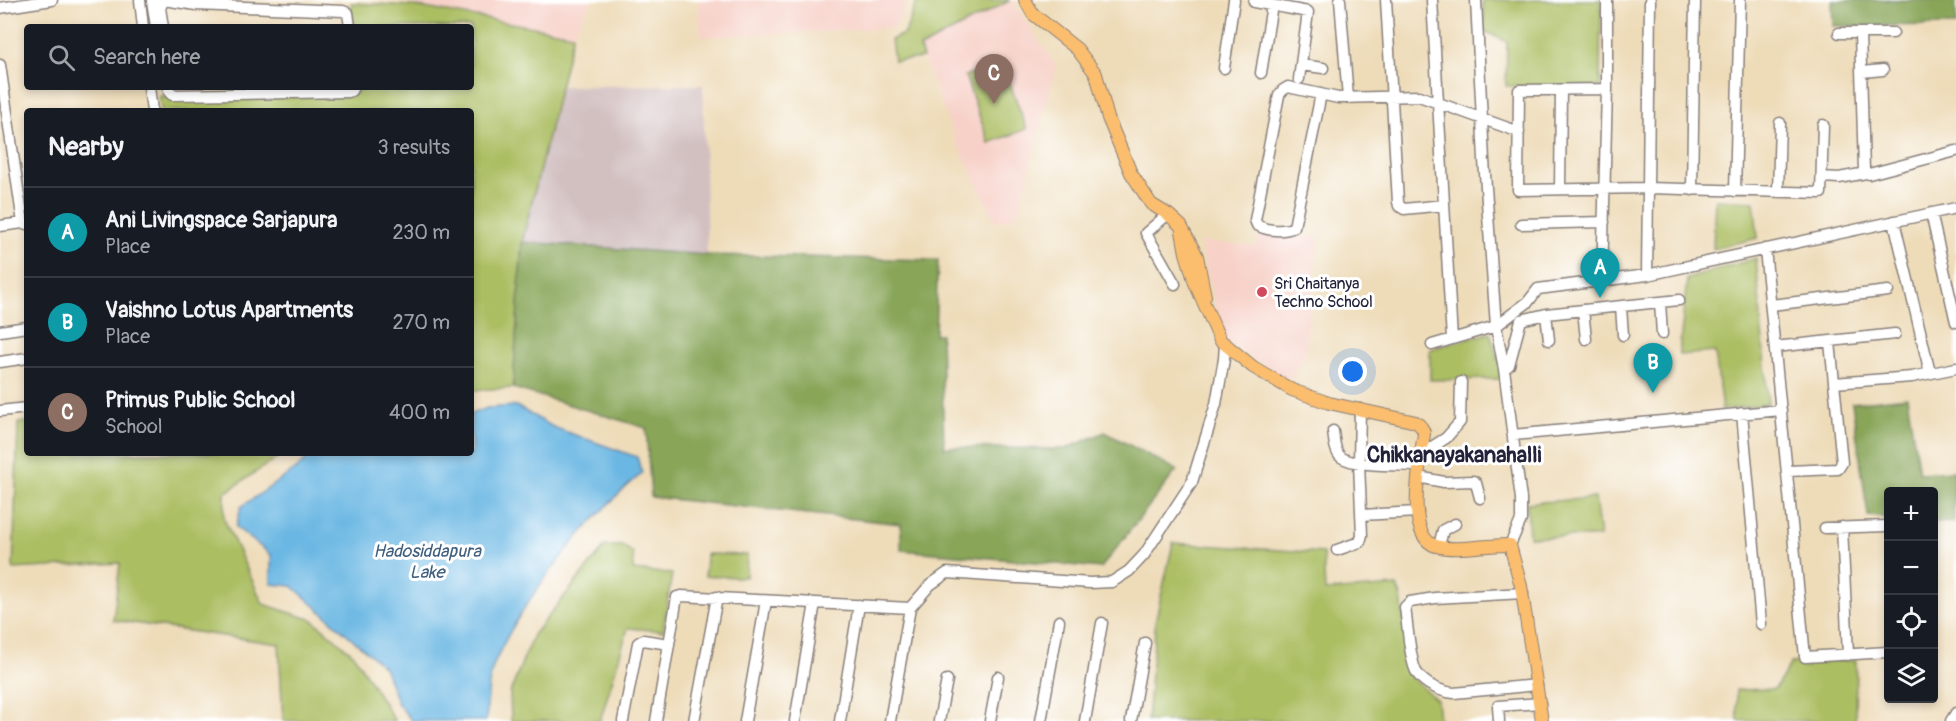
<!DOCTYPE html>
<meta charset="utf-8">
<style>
:root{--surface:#171b24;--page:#242831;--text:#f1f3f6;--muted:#9ea1a6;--line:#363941;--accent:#db2777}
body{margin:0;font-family:Pangolin,sans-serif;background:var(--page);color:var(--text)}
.controls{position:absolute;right:18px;bottom:18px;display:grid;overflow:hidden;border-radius:6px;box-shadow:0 3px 9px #0003}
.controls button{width:54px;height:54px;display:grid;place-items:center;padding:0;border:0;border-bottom:2px solid var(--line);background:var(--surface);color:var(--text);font:30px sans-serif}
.you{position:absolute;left:1353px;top:372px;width:21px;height:21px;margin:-15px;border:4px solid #fff;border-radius:50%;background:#1a73e8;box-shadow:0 0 0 9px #1a73e833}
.badge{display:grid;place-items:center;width:39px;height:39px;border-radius:50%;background:var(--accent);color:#fff;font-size:20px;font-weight:700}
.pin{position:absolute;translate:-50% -50px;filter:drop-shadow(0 2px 3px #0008)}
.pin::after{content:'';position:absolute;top:32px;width:21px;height:18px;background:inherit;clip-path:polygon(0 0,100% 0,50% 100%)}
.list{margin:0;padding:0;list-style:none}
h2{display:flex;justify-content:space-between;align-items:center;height:78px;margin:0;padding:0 24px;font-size:26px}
h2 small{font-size:20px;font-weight:400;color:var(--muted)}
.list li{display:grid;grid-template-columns:39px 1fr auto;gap:18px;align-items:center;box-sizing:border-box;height:90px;padding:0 24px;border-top:2px solid var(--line)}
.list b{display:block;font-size:22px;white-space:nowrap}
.list p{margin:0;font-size:20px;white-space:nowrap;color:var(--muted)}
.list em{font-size:20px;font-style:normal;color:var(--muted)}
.icon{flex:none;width:33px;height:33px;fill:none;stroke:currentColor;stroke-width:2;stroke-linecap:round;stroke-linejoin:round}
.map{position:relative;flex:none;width:1956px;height:721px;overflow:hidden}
.search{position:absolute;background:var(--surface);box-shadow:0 3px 9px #0003;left:24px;top:24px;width:450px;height:66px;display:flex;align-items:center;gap:15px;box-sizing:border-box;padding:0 21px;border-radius:6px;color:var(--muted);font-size:22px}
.panel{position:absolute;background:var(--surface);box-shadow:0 3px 9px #0003;left:24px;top:108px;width:450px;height:348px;border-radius:6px}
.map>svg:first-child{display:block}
.built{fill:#f7d1c8}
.industrial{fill:#d2bfc0}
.green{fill:#abbe62;stroke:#66704e;stroke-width:1.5}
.forest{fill:#88a558;stroke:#55644a;stroke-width:1.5}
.water{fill:#6ab7e3;stroke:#466c8f;stroke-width:1.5}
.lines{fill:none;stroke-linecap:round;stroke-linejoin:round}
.minor-casing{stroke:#887f7a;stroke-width:13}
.major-casing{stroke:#887f7a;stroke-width:14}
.minor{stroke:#fff;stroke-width:10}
.major{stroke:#fbbd6e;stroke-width:12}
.poi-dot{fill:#d1495b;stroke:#fff;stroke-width:2}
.labels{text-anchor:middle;stroke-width:6;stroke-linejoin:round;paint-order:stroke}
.poi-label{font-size:16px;fill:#22223b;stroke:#fff;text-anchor:start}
.water-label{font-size:18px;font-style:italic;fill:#3f5e7e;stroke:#fff}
.district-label{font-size:22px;font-weight:bold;fill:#22223b;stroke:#fff}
</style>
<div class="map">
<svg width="1956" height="721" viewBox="0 0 1956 721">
<rect width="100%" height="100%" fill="#fff"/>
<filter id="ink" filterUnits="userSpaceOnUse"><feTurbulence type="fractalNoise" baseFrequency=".0167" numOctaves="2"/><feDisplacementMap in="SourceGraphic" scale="12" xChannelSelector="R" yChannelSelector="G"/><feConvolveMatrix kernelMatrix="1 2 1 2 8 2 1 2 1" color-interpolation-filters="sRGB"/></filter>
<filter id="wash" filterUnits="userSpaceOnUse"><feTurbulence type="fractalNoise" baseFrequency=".008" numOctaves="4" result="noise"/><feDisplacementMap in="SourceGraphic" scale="24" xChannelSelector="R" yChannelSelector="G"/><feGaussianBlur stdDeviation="1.35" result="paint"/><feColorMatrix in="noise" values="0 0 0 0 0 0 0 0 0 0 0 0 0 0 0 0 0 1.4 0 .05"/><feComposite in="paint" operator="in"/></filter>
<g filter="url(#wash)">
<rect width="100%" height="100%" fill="#eedcb9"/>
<path class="built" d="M415 0H592L573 34 414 6Z
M698 0H907L895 28 701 37Z
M1011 0 1056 66 1017 216 996 222 957 143 919 48Z
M1258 232 1319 237 1305 354 1288 381 1223 339 1200 242 1258 246Z"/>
<path class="industrial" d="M703 85 707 255 522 242 561 86Z"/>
<path class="green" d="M923 0H1008L1009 1 920 48 923 58 894 61 891 40 905 33 916 3Z
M1483 0H1601L1600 87 1506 86 1507 42 1484 31Z
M351 3 414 6 573 34 522 242 513 388 471 390V111H161L159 96 357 93V87H471V27H353Z
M1002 62 1027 129 989 143 965 76Z
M1715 199 1754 201 1758 238 1713 249Z
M1756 258 1768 404 1722 410 1715 352 1679 355 1687 279Z
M1490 333 1503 374 1501 379 1430 380V349Z
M27 422V453H284L225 493 224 519 263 604 313 620 354 655 395 721H283L279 644 113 620 120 563 13 569 18 423Z
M1595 498 1600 537H1529L1527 503Z
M1173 543 1323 553 1325 591 1397 586 1401 596 1411 677 1437 700 1439 721H1147L1156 618Z
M605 546H623L633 553V570L672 574 663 631 628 628 600 721H511L510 693 533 635Z
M706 554 747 555 746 577 705 576Z
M1856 660 1855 721H1738L1736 690 1775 689 1791 663Z"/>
<path class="forest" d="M1832 0H1956V25L1833 26Z
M522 242 707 255 938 260 935 334H941L944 447 1065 449 1105 432 1177 470 1101 568 901 550V524L651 497 646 428 513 388Z
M1907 397 1919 473 1954 471V523L1934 522V492H1888V518L1868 516 1852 403Z"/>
<path class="water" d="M516 406 553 427 637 457 642 473C633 482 623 489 615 498 570 541 520 605 495 662 487 680 488 702 486 721H412L398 704 384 667 292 586 271 584V555L236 527 241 507 296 469 313 453H471V414L487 408Z"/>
</g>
<g filter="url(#ink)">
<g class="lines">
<defs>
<path id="minor" d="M140 0 143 27
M152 0 156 27
M1340 0 1348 98
M1386 0 1398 202 1399 206 1404 209 1444 205
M1432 0 1452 339
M1607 0V89L1519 90 1518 190 1648 188 1650 0
M152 2 164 0 196 5 343 11 348 13 350 27
M1254 2 1308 12 1299 79
M0 8 52 0
M163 27 160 8 164 0
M1839 33H1893
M1860 33 1864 171 1869 174 1956 151
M0 65 23 223
M1301 65 1323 68
M1224 68 1234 0
M1862 72 1883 70
M1261 73 1272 5
M149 87 152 111
M169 87V92L172 95 348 92 351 91 353 87
M1321 94 1294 227C1284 232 1267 231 1257 225L1255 220 1279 95 1283 90 1288 87 1338 98 1419 96 1519 132
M1822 177 1839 178 1866 173
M1560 189 1561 90
M1692 190 1695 0
M1735 191 1740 0
M1778 192 1780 123
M1931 213 1956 322
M1168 214 1146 233 1175 284
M1894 221 1930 373
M1521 224 1604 222
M0 226 23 223 27 224
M1765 249 1805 657 1888 652
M1647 275 1648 188 1821 193 1823 125
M1602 281 1607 89
M1660 302 1662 334
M1771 305 1888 291
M1621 307 1623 335
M1583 310 1586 339
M1546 314 1549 340
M0 331 27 327
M1432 345 1496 326 1484 160 1476 0
M1775 347 1895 334
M0 362 27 358
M1504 369 1509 365 1521 320 1546 314 1679 300
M1834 383 1912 377 1956 368
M0 411 27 408
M1742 413 1761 624
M1333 431C1334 438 1334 449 1339 455 1347 467 1403 465 1419 466
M1513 435 1781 410
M1421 454 1446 438 1460 422 1461 382
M1787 471 1838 469 1842 463 1830 342
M1418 477 1444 482 1473 481 1476 483 1480 498
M1361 515 1418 512
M1842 527 1848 655
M1825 528 1888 526
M1510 545 1521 520V499L1504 369 1496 326 1528 302 1538 289 1647 275 1956 208
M1439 546 1443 530 1455 524
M1337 550 1360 542 1362 535 1359 463 1360 409
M1523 593 1435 598 1410 602 1405 607C1407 621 1410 663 1417 673 1424 684 1441 692 1454 693L1537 685
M623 721 638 643 643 640 669 644
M656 721 677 597 681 596 910 608
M694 721 717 597
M745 721 766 601
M795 721 815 603
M840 721 859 605
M890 721 910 608 930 585 947 573 1090 583 1112 582 1129 571 1144 555 1192 482 1216 404 1224 359 1225 344
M939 721 947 680
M990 721 998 677
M1041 721 1059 621
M1085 721 1102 623
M1131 721 1145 643
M1499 721 1498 706 1540 703
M1951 721 1956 713"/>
<path id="major" d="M1025 0 1033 14 1077 49 1096 74 1108 118 1131 173 1151 204 1169 215 1181 226 1197 256 1205 296
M1181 226 1186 253 1195 283 1220 340 1253 367 1292 390 1329 403 1416 422C1420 425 1423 428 1424 433 1424 438 1422 443 1422 447 1419 470 1406 537 1436 546 1457 552 1487 544 1510 545L1521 586 1542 721"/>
</defs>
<use href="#minor" class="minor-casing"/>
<use href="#major" class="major-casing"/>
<use href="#minor" class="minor"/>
<use href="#major" class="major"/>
</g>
</g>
<circle class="poi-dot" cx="1262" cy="292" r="6"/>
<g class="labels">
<g class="poi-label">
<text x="1274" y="289">Sri Chaitanya<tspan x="1274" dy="18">Techno School</tspan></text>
</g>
<g class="water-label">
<text x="427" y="557">Hadosiddapura<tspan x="427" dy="21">Lake</tspan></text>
</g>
<g class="district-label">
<text x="1454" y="462">Chikkanayakanahalli</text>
</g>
</g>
</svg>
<div class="controls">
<button>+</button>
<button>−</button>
<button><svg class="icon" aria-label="locate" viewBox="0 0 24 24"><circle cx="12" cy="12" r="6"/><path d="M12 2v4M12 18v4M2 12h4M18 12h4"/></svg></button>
<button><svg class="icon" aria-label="layers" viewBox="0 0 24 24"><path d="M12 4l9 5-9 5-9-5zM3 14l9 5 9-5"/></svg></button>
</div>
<div class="you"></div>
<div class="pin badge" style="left:1600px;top:298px;background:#0f9aa8">A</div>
<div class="pin badge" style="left:1653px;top:393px;background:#0f9aa8">B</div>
<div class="pin badge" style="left:994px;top:104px;background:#8d6e63">C</div>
<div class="search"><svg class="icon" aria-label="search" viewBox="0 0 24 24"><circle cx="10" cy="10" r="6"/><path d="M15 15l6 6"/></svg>Search here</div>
<section class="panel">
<h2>Nearby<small>3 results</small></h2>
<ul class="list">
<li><span class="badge" style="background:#0f9aa8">A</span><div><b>Ani Livingspace Sarjapura</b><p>Place</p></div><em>230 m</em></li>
<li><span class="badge" style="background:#0f9aa8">B</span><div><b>Vaishno Lotus Apartments</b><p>Place</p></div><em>270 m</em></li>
<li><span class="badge" style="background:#8d6e63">C</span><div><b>Primus Public School</b><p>School</p></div><em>400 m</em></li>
</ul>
</section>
</div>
